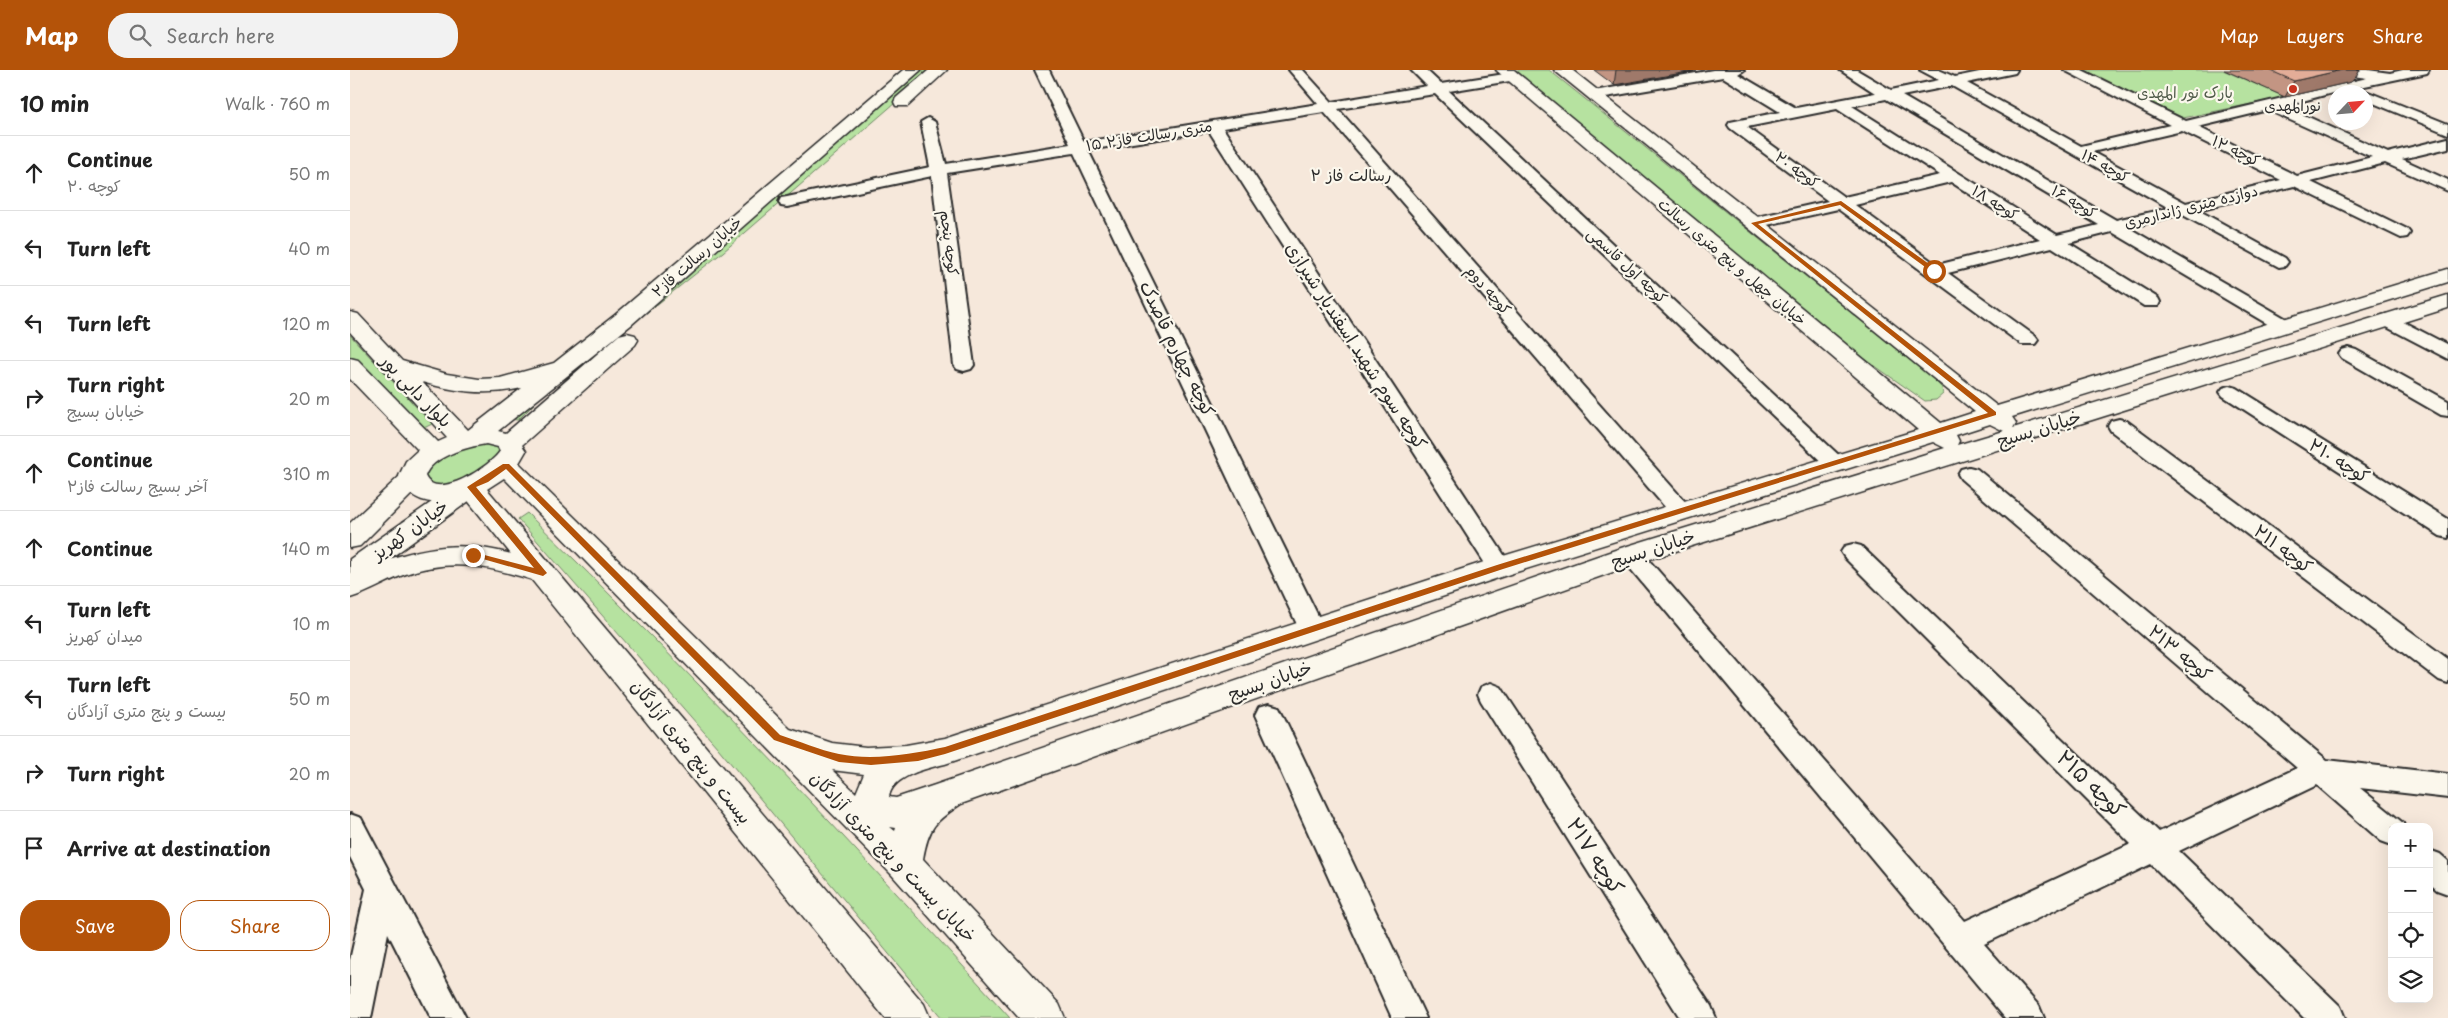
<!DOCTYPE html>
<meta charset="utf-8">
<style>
:root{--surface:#fff;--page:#f2f2f2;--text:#222;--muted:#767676;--line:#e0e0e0;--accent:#b45309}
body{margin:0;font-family:"Playpen Sans","Playpen Sans Arabic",sans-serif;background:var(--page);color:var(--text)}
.controls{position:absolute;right:15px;bottom:15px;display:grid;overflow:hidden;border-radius:10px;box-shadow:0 5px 20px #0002}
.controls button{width:45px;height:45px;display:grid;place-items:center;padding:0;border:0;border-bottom:1px solid var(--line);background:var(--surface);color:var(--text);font:25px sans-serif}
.compass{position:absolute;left:1978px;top:15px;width:45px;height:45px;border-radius:50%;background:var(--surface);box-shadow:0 5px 20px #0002;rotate:64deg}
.stop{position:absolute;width:15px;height:15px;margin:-11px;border:4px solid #b45309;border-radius:50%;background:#fff}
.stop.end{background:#b45309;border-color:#fff;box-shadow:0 1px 5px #0008}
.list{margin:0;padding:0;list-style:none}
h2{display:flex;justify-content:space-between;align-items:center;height:65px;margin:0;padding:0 20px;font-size:21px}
h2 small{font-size:16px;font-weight:400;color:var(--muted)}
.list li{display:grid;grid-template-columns:32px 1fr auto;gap:15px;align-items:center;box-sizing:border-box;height:75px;padding:0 20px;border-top:1px solid var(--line)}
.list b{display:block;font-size:19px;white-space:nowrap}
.list p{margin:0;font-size:16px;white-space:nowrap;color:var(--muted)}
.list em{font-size:16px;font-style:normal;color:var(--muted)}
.actions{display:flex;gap:10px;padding:15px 20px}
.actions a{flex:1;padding:11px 0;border:1px solid var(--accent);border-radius:20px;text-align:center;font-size:18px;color:var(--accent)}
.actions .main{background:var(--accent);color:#fff}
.icon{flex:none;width:28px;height:28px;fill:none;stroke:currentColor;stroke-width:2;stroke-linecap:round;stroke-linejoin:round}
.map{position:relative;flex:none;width:2098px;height:948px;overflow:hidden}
header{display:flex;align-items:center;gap:30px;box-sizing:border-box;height:70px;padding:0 25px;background:var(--accent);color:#fff}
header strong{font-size:24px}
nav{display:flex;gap:28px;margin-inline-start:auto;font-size:18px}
.search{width:350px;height:45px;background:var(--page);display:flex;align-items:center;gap:12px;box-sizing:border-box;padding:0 18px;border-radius:20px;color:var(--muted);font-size:19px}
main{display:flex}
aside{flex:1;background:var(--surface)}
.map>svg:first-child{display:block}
.green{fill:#b6e2a0;stroke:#708666}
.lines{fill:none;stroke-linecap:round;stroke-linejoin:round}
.minor-casing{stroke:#2b2b2b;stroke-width:4}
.tertiary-casing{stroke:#2b2b2b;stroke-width:3}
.secondary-casing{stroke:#2b2b2b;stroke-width:3}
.minor{fill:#fbf7ec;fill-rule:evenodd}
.tertiary{fill:#fbf7ec;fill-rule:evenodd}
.secondary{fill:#fbf7ec;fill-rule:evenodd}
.wall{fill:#c39583;stroke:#2b2b2b}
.shaded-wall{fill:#9f796a;stroke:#2b2b2b}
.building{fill:#e3ad98;stroke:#2b2b2b}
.route{fill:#b45309}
.poi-dot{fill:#c8321e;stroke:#fbf7ec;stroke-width:2}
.labels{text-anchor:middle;stroke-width:4.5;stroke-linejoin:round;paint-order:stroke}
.far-park-label{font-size:15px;fill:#4e5948;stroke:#fbf7ec}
.far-poi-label{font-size:15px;fill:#2b2b2b;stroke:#fbf7ec}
.far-street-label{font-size:15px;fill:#2b2b2b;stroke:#fbf7ec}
.far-neighbourhood-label{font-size:16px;fill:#2b2b2b;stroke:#fbf7ec}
.street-label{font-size:18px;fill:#2b2b2b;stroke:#fbf7ec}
.near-street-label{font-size:21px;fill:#2b2b2b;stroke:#fbf7ec}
</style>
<header>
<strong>Map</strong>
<div class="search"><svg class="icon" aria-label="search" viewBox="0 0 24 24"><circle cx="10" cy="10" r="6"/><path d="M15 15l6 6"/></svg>Search here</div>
<nav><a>Map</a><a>Layers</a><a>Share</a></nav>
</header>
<main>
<aside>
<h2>10 min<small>Walk · 760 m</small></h2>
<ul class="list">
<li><svg class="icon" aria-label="ahead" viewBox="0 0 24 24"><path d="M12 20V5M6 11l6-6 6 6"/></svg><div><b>Continue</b><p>۲۰ کوچه</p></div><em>50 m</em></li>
<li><svg class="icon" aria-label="left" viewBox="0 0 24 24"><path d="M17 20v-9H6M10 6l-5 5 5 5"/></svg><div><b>Turn left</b></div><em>40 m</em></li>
<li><svg class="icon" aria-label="left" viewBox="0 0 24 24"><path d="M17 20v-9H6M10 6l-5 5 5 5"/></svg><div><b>Turn left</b></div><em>120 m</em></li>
<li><svg class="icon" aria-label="right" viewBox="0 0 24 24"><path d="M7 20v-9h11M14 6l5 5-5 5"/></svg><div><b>Turn right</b><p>خیابان بسیج</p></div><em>20 m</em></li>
<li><svg class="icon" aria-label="ahead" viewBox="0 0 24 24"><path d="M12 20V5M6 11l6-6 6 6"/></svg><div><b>Continue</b><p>آخر بسیج رسالت فاز۲</p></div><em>310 m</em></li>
<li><svg class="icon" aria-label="ahead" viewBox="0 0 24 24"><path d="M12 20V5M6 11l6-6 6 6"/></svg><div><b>Continue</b></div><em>140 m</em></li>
<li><svg class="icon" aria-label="left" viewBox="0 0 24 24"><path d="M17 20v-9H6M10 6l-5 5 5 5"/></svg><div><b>Turn left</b><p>میدان کهریز</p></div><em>10 m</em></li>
<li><svg class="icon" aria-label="left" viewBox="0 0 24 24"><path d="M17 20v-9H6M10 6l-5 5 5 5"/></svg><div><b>Turn left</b><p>بیست و پنج متری آزادگان</p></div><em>50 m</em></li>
<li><svg class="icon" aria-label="right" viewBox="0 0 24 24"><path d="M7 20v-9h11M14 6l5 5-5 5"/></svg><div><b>Turn right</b></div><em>20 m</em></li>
<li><svg class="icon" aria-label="arrive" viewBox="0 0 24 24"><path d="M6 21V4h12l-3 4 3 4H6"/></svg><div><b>Arrive at destination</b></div></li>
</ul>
<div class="actions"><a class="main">Save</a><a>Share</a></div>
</aside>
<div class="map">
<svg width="2098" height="948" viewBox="0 0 2098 948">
<rect width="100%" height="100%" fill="#f6e8db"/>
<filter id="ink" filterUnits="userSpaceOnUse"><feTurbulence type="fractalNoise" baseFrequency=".02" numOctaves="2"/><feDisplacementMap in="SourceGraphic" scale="10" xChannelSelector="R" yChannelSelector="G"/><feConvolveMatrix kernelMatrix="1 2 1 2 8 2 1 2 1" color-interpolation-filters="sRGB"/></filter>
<g filter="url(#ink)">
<path class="green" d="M568 0H583L373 182 193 325 168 350 158 349Z
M1164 0H1199L1581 307 1592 318 1593 324 1586 330 1575 331 1508 284Z
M1734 0H1873L1935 27 1833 48Z
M0 265 82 354 70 360 0 291Z
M130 369 156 377 118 414 78 417 71 398Z
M177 443C344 605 504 775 660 948H592L368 678 168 449Z"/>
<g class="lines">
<defs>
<path id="minor" d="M685 0H699L734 72 968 34 939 0H953L982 32 1077 16 1061 0H1076L1091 14 1161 3 1166 4 1168 7 1166 10 1099 21 1496 392 1493 397 1485 399 1477 397 1085 24 988 39 1338 435 1342 440 1338 445 1330 448 1322 445 974 42 873 58 1162 497 1159 503 1150 506 1141 503 859 61 738 80 974 558 970 565 961 568 952 565 724 83 597 103 624 295 621 299 614 301 607 299 604 295 582 106 437 137 431 136 429 132 431 128 437 127 580 97 571 52 578 48 585 52 596 94 720 74Z
M1363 0H1394L1388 4 1446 38 1525 23 1490 0H1507L1541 20 1589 10 1570 0H1589L1605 7 1639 0H1667L1665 3 1617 13 1731 76 1820 55 1714 0H1732L1836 51 2017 8 1987 4 1980 0H2018L2040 3 2053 0H2079L2077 3 1986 22 1934 36 2038 83 2098 68V78L2052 89 2098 110V121L2035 93 1961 112 2057 159 2060 163 2057 167 2051 168 1944 116 1848 140 1935 188 1938 192 1935 196 1929 197 1831 144 1779 158 1940 251 1943 255 1940 259H1926L1762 162 1719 173 1808 228 1810 232 1808 236H1794L1702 177 1598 203 1685 266 1688 270 1685 274H1671L1488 139 1404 158 1398 157 1396 153 1398 149 1478 131 1380 58 1378 55 1380 52 1430 42 1373 7 1244 29 1237 25 1244 21ZM1602 16 1819 138 1766 150 1552 26ZM1536 29 1749 155 1707 165 1502 36ZM1487 39 1590 105 1494 127 1397 57ZM1918 40 2022 87 1947 106 1848 57ZM1832 61 1931 110 1836 133 1742 82ZM1601 112 1690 169 1587 195 1505 135Z
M2016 21 2098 54V64L2016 30V22H2011Z
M2038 244 2098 275V289L2031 254 2028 250 2031 246Z
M1999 278 2006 280 2098 331V346L2091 345 1992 288 1989 284 1992 280Z
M1880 316 1887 318 2098 449V468L2090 466 1873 326 1870 322 1873 318Z
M1769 349 1777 351 2098 589V613L2089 610 1761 361 1758 356 1761 351Z
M1619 397 1627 399 1977 690 2098 704V728L2010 718 2053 753 2054 757H2042V775L2031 771 1967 715 1829 781 1990 936 1995 948H1954L1801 794 1634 874 1689 936 1694 948H1655L1269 485 1273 479 1281 477 1289 479 1615 851 1781 774 1495 488 1491 482 1495 476 1503 474 1511 476 1809 762 1947 698 1611 409 1608 404 1611 399Z
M1141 613 1151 617 1361 936 1366 948H1330L1131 631 1128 624 1131 617Z
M919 634 929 637 933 645 1076 948H1042L905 645 909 637Z
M0 744 11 748 116 948H81L38 863 21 948H0V890L16 819 0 787Z
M2079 780 2090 784 2098 791V824L2087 820 2079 813Z"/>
<path id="tertiary" d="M62 401 71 403 75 409 71 415 10 476 0 478V453L53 403Z
M121 408 130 411 134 417 130 423 39 489C108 467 136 476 203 496L207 503 203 510 193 513C143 498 105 486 53 505 35 512 18 523 0 528V489L112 411Z"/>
<path id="secondary" d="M553 0H571L281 255 148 361 156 363 269 265 277 263 285 265 288 270 285 275 172 375 176 381 169 393 440 659 482 673 516 677 556 675 595 668 1140 490 1568 360 1146 0H1164L1591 353 1625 342 1204 0H1222L1647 336 2098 199V212L1662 347 1666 353 1663 358 2098 225V238L1291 492 611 734C584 752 579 757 573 789L709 934 715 948H669L542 805 154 408 137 419 574 934 580 948H535L115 427C87 436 61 436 49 406L56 391 68 380 0 309V288L8 290 88 372 97 368 0 262V242L8 244 52 291 97 304 129 309 150 308 204 293 265 245ZM72 312C106 322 137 326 172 318L118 360ZM1640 354 1654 361 1607 375 1609 371 1606 365ZM1583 372 1595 378 1271 478 585 715 546 728 539 727C542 706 577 698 595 694L1160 504ZM136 374 148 377 150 381C141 396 86 432 75 406 82 386 117 377 136 374ZM482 700 514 704 506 723ZM540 757 546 758 545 761Z
M579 0H597L558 36H546L544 32 546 28Z"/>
</defs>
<use href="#minor" class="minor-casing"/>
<use href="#tertiary" class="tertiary-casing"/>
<use href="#secondary" class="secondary-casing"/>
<use href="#minor" class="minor"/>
<use href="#tertiary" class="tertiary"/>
<use href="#secondary" class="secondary"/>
</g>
<path class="wall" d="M1244 0H1344V1L1264 15Z
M1874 0H2010L2006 7 2001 12 1935 27Z"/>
<path class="shaded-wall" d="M1266 0H1344V1L1264 15Z
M1992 0H2010L2006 7 2001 12 1935 27 1944 11Z"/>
<path class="building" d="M1919 0H1992L1944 11Z"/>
</g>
<path class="route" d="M1491 131 1586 199V202H1582L1490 135 1408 154 1646 342V345L1153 499 595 684 568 691 521 695 489 692 424 670 156 399 138 412 126 417 197 503 193 506 119 485 123 482 184 498 117 417 153 394H159L430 665C449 671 469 680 489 684 523 691 562 684 595 677L1147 495 1638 343 1401 153Z"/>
<circle class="poi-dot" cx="1943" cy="19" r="5"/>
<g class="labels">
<g class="far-park-label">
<text x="1835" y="28">پارک نور المهدی</text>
</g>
<g class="far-poi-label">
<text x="1943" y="41">نورالمهدی</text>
</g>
<g class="far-street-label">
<text transform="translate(799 66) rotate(-9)" y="5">۱۵ متری رسالت فاز۲</text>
<text transform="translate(1886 81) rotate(26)" y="5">۱۲ کوچه</text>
<text transform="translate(1753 95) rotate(29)" y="5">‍‍ ۱۴ کوچه</text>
<text transform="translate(1447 100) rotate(36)" y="5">۲۰ کوچه</text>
<text transform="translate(1724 132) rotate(31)" y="5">۱۶ کوچه</text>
<text transform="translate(1645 133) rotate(32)" y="5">۱۸ کوچه</text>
<text transform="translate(1841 137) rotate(-14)" y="5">دوازده متری ژاندارمری</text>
<text transform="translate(599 173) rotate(83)" y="5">کوچه پنجم</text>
<text transform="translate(347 187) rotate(-41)" y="5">خیابان رسالت فاز۲</text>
<text transform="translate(1382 192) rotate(40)" y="5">خیابان چهل و پنج متری رسالت</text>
<text transform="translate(1277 196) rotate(43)" y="5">کوچه اول قاسمی</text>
<text transform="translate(1138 220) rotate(49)" y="5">کوچه دوم</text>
</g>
<g class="far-neighbourhood-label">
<text x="1001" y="111">رسالت فاز ۲</text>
</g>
<g class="street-label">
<text transform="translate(1006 276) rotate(57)" y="6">کوچه سوم شهید اسفندیار شیرازی</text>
<text transform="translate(827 279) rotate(64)" y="6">کوچه چهارم قاصدک</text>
<text transform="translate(66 321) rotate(46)" y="6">بلوار دایی پور</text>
<text transform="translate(1689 359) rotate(-17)" y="6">خیابان بسیج</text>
<text transform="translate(1989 391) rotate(32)" y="6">۲۱۰ کوچه</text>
<text transform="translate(60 460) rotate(-36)" y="6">خیابان کهریز</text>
<text transform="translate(1303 479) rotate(-18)" y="6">خیابان بسیج</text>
<text transform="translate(1933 479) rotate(37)" y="6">کوچه ۲۱۱</text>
<text transform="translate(1830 583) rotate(40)" y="6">کوچه ۲۱۳</text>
<text transform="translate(920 611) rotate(-19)" y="6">خیابان بسیج</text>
<text transform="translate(341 682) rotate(51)" y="6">بیست و پنج متری آزادگان</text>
<text transform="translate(543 787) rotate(46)" y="6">خیابان بیست و پنج متری آزادگان</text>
</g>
<g class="near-street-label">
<text transform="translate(1741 714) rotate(44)" y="7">کوچه ۲۱۵</text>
<text transform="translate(1245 786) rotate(57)" y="7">کوچه ۲۱۷</text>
</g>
</g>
</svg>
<div class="controls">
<button>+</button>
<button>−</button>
<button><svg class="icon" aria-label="locate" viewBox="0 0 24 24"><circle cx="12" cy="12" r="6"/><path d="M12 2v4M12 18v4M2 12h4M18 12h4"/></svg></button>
<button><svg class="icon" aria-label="layers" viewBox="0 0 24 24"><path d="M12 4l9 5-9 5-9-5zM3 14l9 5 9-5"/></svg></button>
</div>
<svg class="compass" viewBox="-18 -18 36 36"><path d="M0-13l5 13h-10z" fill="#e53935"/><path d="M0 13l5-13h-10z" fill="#767676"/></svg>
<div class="stop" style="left:1584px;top:201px"></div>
<div class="stop end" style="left:123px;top:485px"></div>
</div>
</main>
